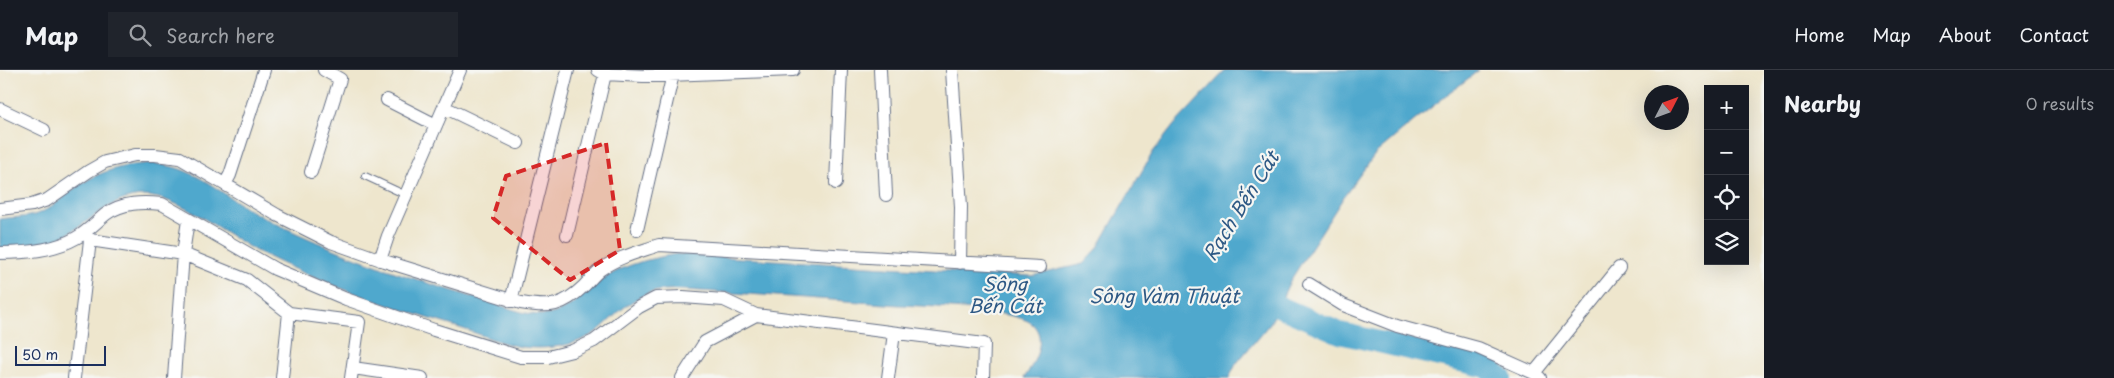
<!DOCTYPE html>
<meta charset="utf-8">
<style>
:root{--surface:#171b24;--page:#20242c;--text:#f1f3f6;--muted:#9ea1a6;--line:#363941}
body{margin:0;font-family:"Playpen Sans",sans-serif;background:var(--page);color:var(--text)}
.controls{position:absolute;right:15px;top:15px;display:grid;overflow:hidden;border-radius:0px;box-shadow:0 5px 20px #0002}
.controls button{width:45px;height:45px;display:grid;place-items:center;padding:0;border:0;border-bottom:1px solid var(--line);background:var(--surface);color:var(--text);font:25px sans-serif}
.compass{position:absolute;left:1644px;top:15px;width:45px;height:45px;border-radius:50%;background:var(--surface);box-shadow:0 5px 20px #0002;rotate:48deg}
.scale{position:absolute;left:15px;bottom:12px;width:91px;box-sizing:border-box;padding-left:5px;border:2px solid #1b2f5e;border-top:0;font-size:14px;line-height:18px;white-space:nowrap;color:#1b2f5e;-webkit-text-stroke:4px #f6f6f2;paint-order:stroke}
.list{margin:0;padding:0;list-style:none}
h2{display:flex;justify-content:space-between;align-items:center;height:65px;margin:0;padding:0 20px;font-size:21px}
h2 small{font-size:16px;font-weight:400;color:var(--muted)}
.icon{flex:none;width:28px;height:28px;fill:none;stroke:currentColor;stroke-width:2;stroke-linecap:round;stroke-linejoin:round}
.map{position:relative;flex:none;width:1764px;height:308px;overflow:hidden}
header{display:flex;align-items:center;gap:30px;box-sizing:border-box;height:70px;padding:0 25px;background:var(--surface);border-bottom:1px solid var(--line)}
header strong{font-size:24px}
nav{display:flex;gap:28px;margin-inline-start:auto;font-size:18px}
.search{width:350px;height:45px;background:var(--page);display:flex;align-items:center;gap:12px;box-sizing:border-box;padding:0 18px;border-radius:0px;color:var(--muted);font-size:19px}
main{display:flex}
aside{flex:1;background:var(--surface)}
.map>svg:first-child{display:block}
.water{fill:#50a8cd;stroke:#366c96}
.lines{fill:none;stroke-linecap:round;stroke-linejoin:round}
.river{stroke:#50a8cd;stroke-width:22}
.lane-casing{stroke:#656f85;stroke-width:8}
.street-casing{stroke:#656f85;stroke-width:14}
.lane{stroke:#fff;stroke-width:6}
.street{stroke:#fff;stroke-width:12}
.marked{fill:#d62828;fill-opacity:0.2;stroke:#d62828;stroke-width:4;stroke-dasharray:10 6;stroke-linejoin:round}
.labels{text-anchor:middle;stroke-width:4.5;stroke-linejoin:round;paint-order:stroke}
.water-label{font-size:19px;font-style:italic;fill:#2e5985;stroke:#f6f6f2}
</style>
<header>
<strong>Map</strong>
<div class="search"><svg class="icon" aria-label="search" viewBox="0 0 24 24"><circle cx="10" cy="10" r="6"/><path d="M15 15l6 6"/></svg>Search here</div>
<nav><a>Home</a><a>Map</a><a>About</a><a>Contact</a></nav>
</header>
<main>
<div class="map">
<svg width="1764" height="308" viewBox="0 0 1764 308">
<rect width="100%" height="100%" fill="#f6f6f2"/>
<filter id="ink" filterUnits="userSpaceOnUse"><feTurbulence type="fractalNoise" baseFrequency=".02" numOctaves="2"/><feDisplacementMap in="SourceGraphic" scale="10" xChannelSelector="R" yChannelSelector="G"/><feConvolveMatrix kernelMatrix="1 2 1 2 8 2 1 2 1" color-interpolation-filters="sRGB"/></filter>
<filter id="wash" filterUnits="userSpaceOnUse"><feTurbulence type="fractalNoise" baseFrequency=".0096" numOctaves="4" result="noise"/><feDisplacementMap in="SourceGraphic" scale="20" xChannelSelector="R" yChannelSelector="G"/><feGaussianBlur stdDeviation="1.12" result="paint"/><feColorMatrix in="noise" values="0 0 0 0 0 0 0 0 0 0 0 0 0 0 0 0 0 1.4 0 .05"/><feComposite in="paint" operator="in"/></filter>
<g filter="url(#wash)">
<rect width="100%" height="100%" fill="#eee6cd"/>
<path class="water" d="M1226 0H1479L1414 51 1376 83 1345 125 1290 211 1271 252 1236 294 1229 308H1024C1034 294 1049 267 1031 253 1015 240 924 236 899 235 833 230 767 225 701 221 683 220 661 217 644 225 626 233 614 247 599 260 578 276 547 280 522 277 502 274 480 264 460 258 391 237 321 214 256 181 225 164 179 126 144 126 109 127 89 154 60 168 41 177 20 177 0 179V149C11 147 23 148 34 145 51 140 64 126 78 116 99 101 131 92 157 94 200 99 221 125 257 144 329 181 405 207 483 230 502 235 525 246 545 245 571 242 585 221 605 208 627 193 651 189 676 184L1031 206 1083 194 1097 179 1153 82 1174 55Z"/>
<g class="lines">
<path class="river" d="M1249 226 1273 234 1340 263 1487 297 1501 308"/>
</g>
</g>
<g filter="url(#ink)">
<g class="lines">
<defs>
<path id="lane" d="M365 106 406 125"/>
<path id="street" d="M598 0 605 4 643 6 793 0
M880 0 886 125
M952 0 961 137 960 193
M387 30 436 55
M444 37 518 73
M0 39 44 60
M311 102 340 9 324 0
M836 113 841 0
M225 114 230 105 264 0
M0 139 32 135 47 130 89 101 105 92 135 85H155L180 88 277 145 331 172 384 191 521 233C550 238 562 237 584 216 590 210 595 204 601 199 618 187 639 182 659 175L1040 197
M637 160 673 4
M567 165 605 4
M90 170 183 184 247 210 289 243 359 252 351 308
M0 183C24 183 55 180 76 168 87 162 96 152 106 144 123 132 142 132 162 134L275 199 346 229 434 260 521 287H548L572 281 594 271 639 237 656 228 683 227 724 230 756 245 984 274 983 308
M380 190 388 166 460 0
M1309 214 1343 235 1397 256 1478 278 1534 303 1540 308
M511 231 568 0
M353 298 422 308
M1534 303 1619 198
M74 308 90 170 87 164
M174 308 183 184 188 150
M282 308 289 243
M682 308 705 272 756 245
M888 308 894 263"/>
</defs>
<use href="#lane" class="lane-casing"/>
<use href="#street" class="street-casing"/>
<use href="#lane" class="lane"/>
<use href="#street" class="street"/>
</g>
</g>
<path class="marked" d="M606 73 620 180 570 210 493 148 506 106Z"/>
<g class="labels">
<g class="water-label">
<text transform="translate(1241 136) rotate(-58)" y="7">Rạch Bến Cát</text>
<text x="1005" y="221">Sông<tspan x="1005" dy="22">Bến Cát</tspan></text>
<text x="1164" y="233">Sông Vàm Thuật</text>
</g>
</g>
</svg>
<div class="controls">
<button>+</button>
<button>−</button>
<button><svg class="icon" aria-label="locate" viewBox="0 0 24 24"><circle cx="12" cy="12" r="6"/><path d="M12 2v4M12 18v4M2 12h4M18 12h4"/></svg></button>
<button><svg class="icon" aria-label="layers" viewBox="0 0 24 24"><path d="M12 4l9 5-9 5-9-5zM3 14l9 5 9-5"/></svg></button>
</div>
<svg class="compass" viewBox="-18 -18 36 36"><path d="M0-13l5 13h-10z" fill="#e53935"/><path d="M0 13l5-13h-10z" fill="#9ea1a6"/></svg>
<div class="scale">50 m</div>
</div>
<aside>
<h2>Nearby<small>0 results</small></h2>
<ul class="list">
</ul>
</aside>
</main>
